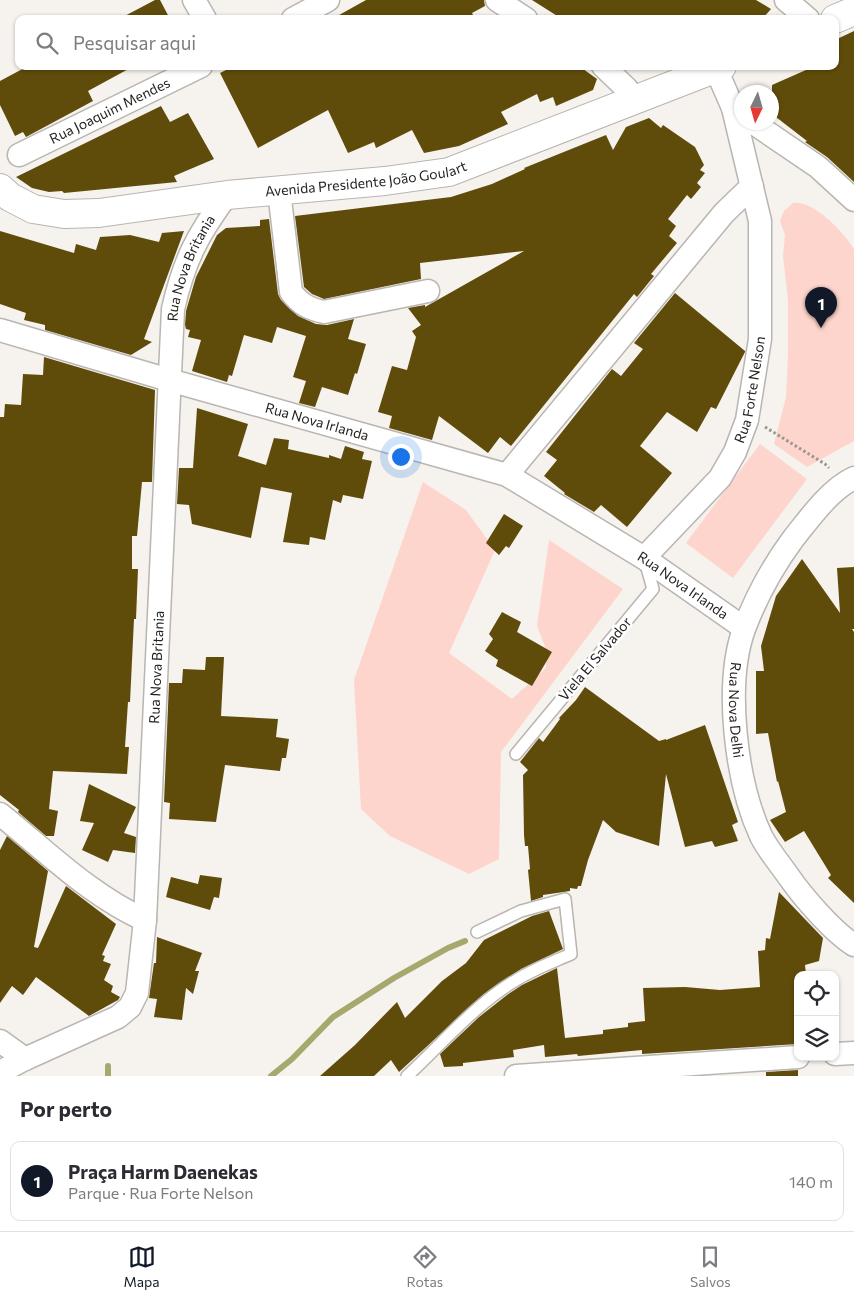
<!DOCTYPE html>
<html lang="pt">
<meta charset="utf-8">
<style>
:root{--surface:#fff;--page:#f2f2f3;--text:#2b2b33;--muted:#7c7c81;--line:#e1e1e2;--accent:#111827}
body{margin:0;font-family:Commissioner,sans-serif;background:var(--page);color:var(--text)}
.controls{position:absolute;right:15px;bottom:15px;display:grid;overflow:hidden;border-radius:10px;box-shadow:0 1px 4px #0004}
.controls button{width:45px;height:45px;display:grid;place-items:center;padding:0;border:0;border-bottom:1px solid var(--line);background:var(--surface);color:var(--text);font:25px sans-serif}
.compass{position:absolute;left:734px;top:85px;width:45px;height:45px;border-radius:50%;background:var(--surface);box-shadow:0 1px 4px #0004;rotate:185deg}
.you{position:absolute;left:400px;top:456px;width:18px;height:18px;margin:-12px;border:4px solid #fff;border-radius:50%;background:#1a73e8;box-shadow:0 0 0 8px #1a73e833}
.badge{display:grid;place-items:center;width:32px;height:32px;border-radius:50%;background:var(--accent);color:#fff;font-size:16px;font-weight:700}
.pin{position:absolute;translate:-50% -41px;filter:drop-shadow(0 1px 2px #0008)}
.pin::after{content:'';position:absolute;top:26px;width:18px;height:15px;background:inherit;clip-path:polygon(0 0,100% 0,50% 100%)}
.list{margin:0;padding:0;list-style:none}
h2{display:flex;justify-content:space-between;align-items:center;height:65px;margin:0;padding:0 20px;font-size:21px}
h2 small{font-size:16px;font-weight:400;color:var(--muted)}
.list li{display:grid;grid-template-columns:32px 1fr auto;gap:15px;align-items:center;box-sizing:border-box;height:80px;margin:0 10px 10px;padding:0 10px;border:1px solid var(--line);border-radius:10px}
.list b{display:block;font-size:19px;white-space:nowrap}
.list p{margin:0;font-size:16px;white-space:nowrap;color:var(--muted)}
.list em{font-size:16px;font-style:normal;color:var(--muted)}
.icon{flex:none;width:28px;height:28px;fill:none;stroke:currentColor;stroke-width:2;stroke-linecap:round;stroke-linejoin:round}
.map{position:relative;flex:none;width:854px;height:1076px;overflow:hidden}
.search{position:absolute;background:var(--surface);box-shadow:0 1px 4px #0004;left:15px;right:15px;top:15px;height:55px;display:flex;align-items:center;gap:12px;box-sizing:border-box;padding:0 18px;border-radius:10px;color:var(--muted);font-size:19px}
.sheet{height:155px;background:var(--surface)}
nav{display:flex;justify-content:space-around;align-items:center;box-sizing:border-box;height:70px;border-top:1px solid var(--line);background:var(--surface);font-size:14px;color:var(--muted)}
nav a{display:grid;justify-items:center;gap:2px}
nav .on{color:var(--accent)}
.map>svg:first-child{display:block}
.green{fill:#fed5cc}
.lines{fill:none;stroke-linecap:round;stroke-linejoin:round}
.stream{stroke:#a7a86e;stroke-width:6}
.building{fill:#604c0a}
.lane-casing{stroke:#b9b5b1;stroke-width:14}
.street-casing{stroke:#b9b5b1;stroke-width:25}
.secondary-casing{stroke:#b9b5b1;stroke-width:30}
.path{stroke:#999692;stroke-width:3;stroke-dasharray:2.5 2.5;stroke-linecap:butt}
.lane{stroke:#fff;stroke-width:11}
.street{stroke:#fff;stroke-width:22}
.secondary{stroke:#fff;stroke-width:28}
.labels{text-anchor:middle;stroke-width:5;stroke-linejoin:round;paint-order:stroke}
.street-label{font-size:14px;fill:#262422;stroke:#fff}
</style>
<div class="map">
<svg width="854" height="1076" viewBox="0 0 854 1076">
<rect width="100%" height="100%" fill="#f6f2ed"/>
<path class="green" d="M793 203C814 200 844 233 854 249V441L807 467 774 444 786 397 788 357V300L783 256 785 235 780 221 784 211Z
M760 444 807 479 733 578 686 543Z
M423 482 466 510 495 550 449 653 512 699 546 668V649L537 626 549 540 623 589 501 752 499 859 469 874 390 836 361 809 354 680Z"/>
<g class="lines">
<path class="stream" d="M108 1066V1076
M271 1076 292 1059 333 1017 394 978 448 948 465 941"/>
</g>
<path class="building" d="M155 0H160L170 19H119Z
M366 0H484L485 6 472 13 475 19H332Z
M532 0H756L771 9 764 17 761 19H562Z
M854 31V182L827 157 805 142 807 141 772 114V85L815 66H835V40Z
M28 66H134L88 91 93 101 26 137 23 132 15 136 0 105V81Z
M234 66H579L597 79 593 90 556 106 553 97 540 102 537 94 501 112 508 124 459 146 424 153 412 130 376 148 374 142 348 153 328 110 258 148 220 73Z
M161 106 170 122 188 113 214 159 174 176 177 182 64 193 62 191 49 192 32 188 16 177Z
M649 118 661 128 663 125 695 147 704 165 700 170 705 173 697 183 701 187 691 199 687 195 668 219 676 226 669 236 677 243 651 274 654 276 637 297 634 294 511 446 500 437 488 453 439 416 432 440 389 428 392 416 378 412 392 366 407 370 416 337 412 331 421 325 408 308 425 305V307L524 251 420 263 421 279 324 299 312 294 304 287 295 216 451 197 492 184 525 169 524 168 606 135 613 150 626 127Z
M269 219 278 294 281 300 298 316 316 324 327 325 354 319 348 339 366 344 357 374 355 373 348 395 322 387 315 407 299 403 306 381 293 377 306 336 277 327 272 343 244 335 232 376 229 375 227 382 192 371 201 340 188 337 190 330 186 329 185 325 186 311 196 277 217 235 226 228 260 226V220Z
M0 231 74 253 76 244 96 250 100 237 130 235 159 242 162 233 184 231 144 339 152 342 131 355 45 330V325L24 320 26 313 0 304Z
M675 293 745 351V352L716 409 711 407 697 432 667 412 640 446 672 473 627 527 601 505 594 512 564 494 565 493 544 476 557 460 546 452 612 369 621 376 643 349 634 343Z
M44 357 155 390 152 482H142L137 536H132V569H138L136 619H134L130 702H128L125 747H129L127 774 53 771 49 809 58 811 54 836H46L18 812 19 810 0 795V417H4L5 404 21 405 23 374 43 375Z
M197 408 248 424 238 456 266 465 274 438 289 440 288 449 329 458V455L341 459 345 446 364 452 362 459 372 461 363 499 343 495 341 503 333 500 325 540 310 537 309 545 283 542 292 493 261 487 251 538 192 524 189 505 177 504 179 468H193Z
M504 514 523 526 509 548 506 546 499 555 486 543Z
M802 559 840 613 837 568 854 567V629H852L854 632V903L828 878 831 875 804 831 785 842 770 820 786 812 778 781 777 782 768 733 756 734V671H764L761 646 776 596Z
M502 612 521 622 517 632 552 652 532 686 496 666 498 660 485 651 493 639 489 634Z
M206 657H224L221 716 278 719 276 737 289 739 286 758H282L280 771 225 765 216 822 169 819 170 803 164 802 169 683H182L183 669 205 670Z
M585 687 659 741 666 739V740L705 725 738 822 732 825 738 841 715 847 712 841 685 847 666 774 659 846 616 832 603 820 588 860 581 886H578L577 889 570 888V891L543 895V897L531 901 528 870 530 869 528 846H525L524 835 523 775 528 770 520 762 539 738 543 742 560 719 559 718 576 700Z
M89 784 136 807 124 833 136 837 135 853 113 850 108 862 82 850 94 823 80 821Z
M7 836 48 871 34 947 38 948 66 886 116 924 102 955 105 956 103 961 111 964 104 980 113 986 111 992 120 997 118 1000 89 1016 36 977 23 995 12 986 0 1003V850Z
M200 875 222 878 219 898 214 897 210 910 166 897 171 877 198 884Z
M779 892 823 938 819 961 805 965 806 975H798V1044L642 1054V1050L578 1056 577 1054 545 1057 544 1045 513 1050 514 1057 463 1063V1066L444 1067 440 1054 479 1017 507 995 522 985 557 968 565 1038 603 1034V1030L628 1027V1023L645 1021 643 988 685 987 720 990 760 987 758 951 765 950 766 938 770 939Z
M549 911 563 949 521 969 484 994 399 1072 391 1060 374 1076H320L355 1045 397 1002 405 1018 442 981 466 963 484 940 532 916Z
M157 937 202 953 195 971H199L193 994 186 988 182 1020 154 1017 157 999 149 998 154 963H156Z
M798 1070V1076H766V1072Z"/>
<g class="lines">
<defs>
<path id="lane" d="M516 754 653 589 645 561
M407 1076C443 1043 476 1003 518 979 534 969 553 962 571 954L565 899 521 911 477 932"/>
<g id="street">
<path d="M194 0 205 19"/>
<path d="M497 0 526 19"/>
<path d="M786 0 808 19"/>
<path d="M293 19 328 0"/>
<path d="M603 66 626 88 635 99"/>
<path d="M716 69 733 108 742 114"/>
<path d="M752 122 818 167 854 200"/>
<path id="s1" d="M19 155 201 66"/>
<path d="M279 191 291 292C300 304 309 309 324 312L428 291"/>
<path id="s2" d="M0 330 169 380 507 475 644 558 744 628"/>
<path d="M507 475 724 213 752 186"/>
<path id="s3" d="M854 478C830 489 809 519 793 539 773 566 756 597 744 629 724 685 736 782 761 836 768 850 780 864 789 877 803 897 833 932 854 945"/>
<path id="s4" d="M644 558 720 478 735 452 747 420 760 339V221L733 108"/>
<path d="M0 814C46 851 91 896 145 920"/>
<path d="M0 1041 25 1059"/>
<path d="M835 1054 854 1053"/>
<path id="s5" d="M0 1072 25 1059 118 1017 130 1007 137 993 145 920 173 309C184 261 197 235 227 195"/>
<path d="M516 1076 798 1057"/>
</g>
<g id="secondary">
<path d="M835 19 854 11"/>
<path id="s6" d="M0 188 10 197 33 209 64 214 99 213 227 195 385 181 449 172 722 66"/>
</g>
</defs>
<use href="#lane" class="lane-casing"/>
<use href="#street" class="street-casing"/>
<use href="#secondary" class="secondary-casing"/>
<path class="path" d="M765 427 825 464 829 468"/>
<use href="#lane" class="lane"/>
<use href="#street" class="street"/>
<use href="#secondary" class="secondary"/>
</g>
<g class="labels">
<g class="street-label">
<text dy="5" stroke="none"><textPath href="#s1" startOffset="101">Rua Joaquim Mendes</textPath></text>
<text dy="5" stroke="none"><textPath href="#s6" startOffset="375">Avenida Presidente João Goulart</textPath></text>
<text dy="5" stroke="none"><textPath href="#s5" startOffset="891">Rua Nova Britania</textPath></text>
<text dy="5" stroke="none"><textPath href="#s4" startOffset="205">Rua Forte Nelson</textPath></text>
<text dy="5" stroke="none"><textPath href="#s2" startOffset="330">Rua Nova Irlanda</textPath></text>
<text dy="5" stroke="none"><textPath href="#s2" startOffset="735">Rua Nova Irlanda</textPath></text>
<text transform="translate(595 659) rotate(-50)" y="5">Viela El Salvador</text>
<text dy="5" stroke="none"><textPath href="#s5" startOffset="488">Rua Nova Britania</textPath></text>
<text dy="5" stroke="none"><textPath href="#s3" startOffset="272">Rua Nova Delhi</textPath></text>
</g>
</g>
</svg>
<div class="controls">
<button><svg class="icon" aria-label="locate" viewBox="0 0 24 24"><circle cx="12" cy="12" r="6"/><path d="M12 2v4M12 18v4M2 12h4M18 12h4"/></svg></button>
<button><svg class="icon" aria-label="layers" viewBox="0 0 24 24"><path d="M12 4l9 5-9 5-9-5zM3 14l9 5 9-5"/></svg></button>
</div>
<svg class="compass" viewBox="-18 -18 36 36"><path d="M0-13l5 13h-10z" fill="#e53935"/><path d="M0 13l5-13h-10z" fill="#7c7c81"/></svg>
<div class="you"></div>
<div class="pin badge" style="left:821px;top:328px">1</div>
<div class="search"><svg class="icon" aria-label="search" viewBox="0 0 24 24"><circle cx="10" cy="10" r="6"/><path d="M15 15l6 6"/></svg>Pesquisar aqui</div>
</div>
<section class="sheet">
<h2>Por perto<small></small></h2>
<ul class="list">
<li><span class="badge">1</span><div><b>Praça Harm Daenekas</b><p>Parque · Rua Forte Nelson</p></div><em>140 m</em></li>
</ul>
</section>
<nav>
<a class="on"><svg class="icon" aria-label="map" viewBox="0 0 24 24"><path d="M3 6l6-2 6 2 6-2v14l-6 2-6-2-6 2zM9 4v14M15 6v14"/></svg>Mapa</a>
<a><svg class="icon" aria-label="directions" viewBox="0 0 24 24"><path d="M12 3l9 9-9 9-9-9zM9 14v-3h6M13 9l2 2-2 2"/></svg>Rotas</a>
<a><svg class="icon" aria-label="saved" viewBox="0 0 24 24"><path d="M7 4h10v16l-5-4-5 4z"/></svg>Salvos</a>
</nav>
